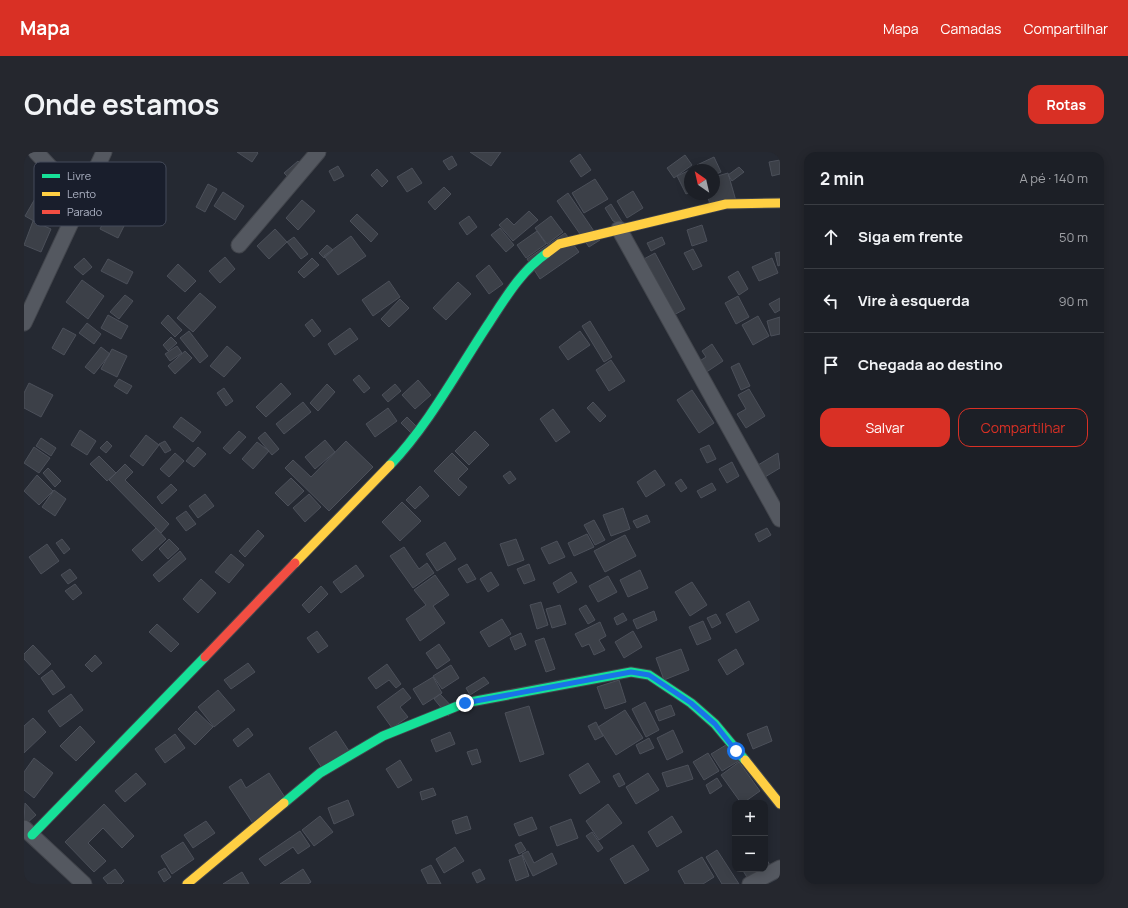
<!DOCTYPE html>
<html lang="pt">
<meta charset="utf-8">
<style>
:root{--surface:#1c1f26;--page:#25272e;--text:#f1f3f6;--muted:#a0a2a7;--line:#3a3d43;--accent:#d93025}
body{margin:0;font-family:Manrope,sans-serif;background:var(--page);color:var(--text)}
.controls{position:absolute;right:12px;bottom:12px;display:grid;overflow:hidden;border-radius:8px;box-shadow:0 2px 10px #0003}
.controls button{width:36px;height:36px;display:grid;place-items:center;padding:0;border:0;border-bottom:1px solid var(--line);background:var(--surface);color:var(--text);font:20px sans-serif}
.compass{position:absolute;left:660px;top:12px;width:36px;height:36px;border-radius:50%;background:var(--surface);box-shadow:0 2px 10px #0003;rotate:326deg}
.stop{position:absolute;width:12px;height:12px;margin:-9px;border:3px solid #1a73e8;border-radius:50%;background:#fff}
.stop.end{background:#1a73e8;border-color:#fff;box-shadow:0 1px 4px #0008}
.list{margin:0;padding:0;list-style:none}
h2{display:flex;justify-content:space-between;align-items:center;height:52px;margin:0;padding:0 16px;font-size:17px}
h2 small{font-size:13px;font-weight:400;color:var(--muted)}
.list li{display:grid;grid-template-columns:26px 1fr auto;gap:12px;align-items:center;box-sizing:border-box;height:64px;padding:0 16px;border-top:1px solid var(--line)}
.list b{display:block;font-size:15px;white-space:nowrap}
.list em{font-size:13px;font-style:normal;color:var(--muted)}
.actions{display:flex;gap:8px;padding:12px 16px}
.actions a{flex:1;padding:9px 0;border:1px solid var(--accent);border-radius:12px;text-align:center;font-size:14px;color:var(--accent)}
.actions .main{background:var(--accent);color:#fff}
.icon{flex:none;width:22px;height:22px;fill:none;stroke:currentColor;stroke-width:2;stroke-linecap:round;stroke-linejoin:round}
.map{position:relative;flex:none;width:756px;height:732px;overflow:hidden;border-radius:12px}
header{display:flex;align-items:center;gap:24px;box-sizing:border-box;height:56px;padding:0 20px;background:var(--accent);color:#fff}
header strong{font-size:19px}
nav{display:flex;gap:22px;margin-inline-start:auto;font-size:14px}
.intro{display:flex;align-items:center;justify-content:space-between;box-sizing:border-box;height:96px;padding:0 24px}
h1{margin:0;font-size:28px}
.button{padding:10px 18px;border-radius:12px;background:var(--accent);color:#fff;font-size:14px;font-weight:700}
main{display:flex;gap:24px;padding:0 24px}
aside{flex:1;background:var(--surface);border-radius:12px;box-shadow:0 2px 10px #0003}
.map>svg:first-child{display:block}
.building{fill:#3c4048;stroke:#4c505a}
.lines{fill:none;stroke-linecap:round;stroke-linejoin:round}
.street-casing{stroke:#42454c;stroke-width:17}
.fast-casing{stroke:#42454c;stroke-width:11}
.slow-casing{stroke:#42454c;stroke-width:11}
.jam-casing{stroke:#42454c;stroke-width:11}
.street{stroke:#545860;stroke-width:15}
.fast{stroke:#16e098;stroke-width:9}
.slow{stroke:#ffcf43;stroke-width:9}
.jam{stroke:#f24e42;stroke-width:9}
.route{stroke:#1a73e8;stroke-width:5}
.key{fill:#191e2c;stroke:#454b5a;stroke-width:1}
.key-label{font-size:11px;fill:#adb3c4}
</style>
<header>
<strong>Mapa</strong>
<nav><a>Mapa</a><a>Camadas</a><a>Compartilhar</a></nav>
</header>
<div class="intro"><h1>Onde estamos</h1><a class="button">Rotas</a></div>
<main>
<div class="map">
<svg width="756" height="732" viewBox="0 0 756 732">
<rect width="100%" height="100%" fill="#252932"/>
<path class="building" d="M213 0H233L234 1 228 10Z
M446 0H477L467 14Z
M556 2 567 18 557 25 546 9Z
M661 3 668 13 650 26 643 16Z
M428 4 433 13 425 18 419 9Z
M690 5 697 20 690 23V18H676L673 13Z
M756 8V22L748 24 745 10Z
M274 9 280 15 267 28 260 21Z
M314 14 320 24 310 29 305 19Z
M715 15 720 20 708 29 704 23Z
M388 16 398 31 383 40 373 25Z
M353 17 364 29 358 35 347 23Z
M668 17 666 18V40L662 42 653 24Z
M704 21 712 49 687 56 683 42H690V25Z
M571 27 584 47 560 61 548 41Z
M184 32 193 37 181 60 172 55Z
M420 35 427 42 411 58 404 50Z
M16 38 30 46 15 72 1 64Z
M609 39 619 56 603 66 593 49Z
M199 40 220 54 211 68 190 54Z
M544 41 576 88 565 95 533 49Z
M278 48 291 59 274 78 262 66Z
M587 52 600 73 589 69 581 56Z
M505 59 514 68 489 89 475 73 483 66 490 73Z
M333 62 354 82 347 90 326 69Z
M83 63 101 72 94 86 76 77Z
M445 64 453 75 443 83 435 71Z
M527 64 539 80 523 92 511 76Z
M9 69 27 77 17 100 0 93Z
M678 73 683 89 668 94 663 78Z
M476 76 490 93 482 100 467 83Z
M251 77 263 90 245 107 233 94Z
M513 79 522 92 502 106 493 93Z
M541 81 555 100 516 127 503 107Z
M327 84 342 104 314 123 300 104Z
M270 85 284 102 277 107 263 90Z
M638 85 641 92 627 99 623 91Z
M303 93 309 98 300 106 295 101Z
M669 97 678 114 669 118 660 101Z
M756 100V113L754 114 751 101Z
M631 101 661 157 648 164 618 108Z
M201 105 211 117 196 131 185 119Z
M60 106 68 115 59 123 50 115Z
M288 106 295 113 280 126 274 120Z
M748 106 754 121 735 129 728 115Z
M84 107 109 120 103 132 77 119Z
M154 112 172 129 161 140 143 124Z
M465 113 479 132 465 142 452 124Z
M714 119 724 137 715 143 704 125Z
M58 128 80 144 64 167 42 150Z
M365 129 376 145 349 164 338 148Z
M434 130 447 142 422 168 409 156Z
M176 141 192 155 169 180 153 166Z
M101 143 109 149 95 167 86 160Z
M714 144 725 165 712 172 701 151Z
M756 146V158L751 161 745 152Z
M376 147 385 156 365 175 357 167Z
M84 163 104 174 97 187 77 176Z
M144 163 158 178 151 185 137 171Z
M734 164 745 184 729 193 718 173Z
M756 165V182L747 184 743 169Z
M288 167 297 179 290 185 281 173Z
M566 169 588 205 580 210 558 174Z
M63 171 77 182 70 192 55 181Z
M39 176 52 183 40 203 28 196Z
M326 176 334 187 311 203 304 192Z
M165 179 184 204 176 211 156 186Z
M556 179 566 193 544 208 535 195Z
M147 185 153 191 144 199 139 193Z
M688 192 699 209 681 221 674 210 682 205 678 199Z
M153 194 158 201 146 209 141 202Z
M203 194 217 206 200 225 186 214Z
M77 195 86 202 70 222 61 215Z
M88 197 103 204 93 225 77 217Z
M161 199 168 206 151 222 144 214Z
M587 208 601 229 585 239 572 218Z
M715 211 726 234 717 238 707 215Z
M335 223 346 236 340 241 329 228Z
M95 227 108 234 103 242 90 234Z
M394 228 407 243 391 257 378 243Z
M5 231 29 243 17 265 0 256V241Z
M257 231 267 242 242 265 232 255Z
M303 232 311 240 294 259 286 251Z
M371 232 377 239 364 250 358 243Z
M200 236 209 249 202 254 193 241Z
M725 237 741 264 722 276 713 262 722 257 714 243Z
M668 238 690 271 675 281 653 248Z
M279 250 287 260 260 282 252 272Z
M569 250 582 264 576 270 563 256Z
M364 256 373 269 351 285 342 272Z
M529 257 546 280 532 290 516 267Z
M157 265 177 280 169 290 149 275Z
M383 265 397 279 391 285 377 271Z
M56 278 72 289 63 303 47 293Z
M215 279 222 285 206 302 199 296Z
M451 279 465 293 445 313 431 299Z
M241 280 255 297 248 303 234 286Z
M122 283 135 293 119 314 106 304Z
M17 286 32 296 27 304 12 294Z
M301 288 311 300 291 317 281 305Z
M83 289 88 294 82 301 76 296Z
M141 289 147 298 141 301 135 292Z
M322 289 349 315 305 359 261 316 269 308 287 325Z
M233 290 245 299 229 317 218 307Z
M685 293 692 307 683 311 676 297Z
M10 295 26 306 15 321 0 311Z
M174 295 182 302 170 315 162 309Z
M151 301 160 309 145 325 136 317Z
M428 301 444 317 434 327 443 335 435 344 410 319Z
M754 301 756 316 741 325 734 313Z
M75 304 92 321 83 329 66 312Z
M708 310 715 324 703 331 695 317Z
M101 312 109 320 101 328 145 372 137 381 85 328Z
M24 316 37 329 31 335 19 321Z
M631 318 641 333 622 345 613 330Z
M486 319 492 327 485 332 479 324Z
M13 323 29 339 15 353 0 339Z
M267 326 280 339 264 354 251 341Z
M657 327 663 336 657 340 651 331Z
M688 331 692 338 677 346 673 339Z
M147 332 153 338 138 352 133 345Z
M396 334 405 344 391 357 382 348Z
M30 338 42 347 31 364 18 355Z
M181 342 190 354 174 366 165 354Z
M285 342 297 355 281 370 269 356Z
M378 350 397 369 376 389 358 370Z
M599 356 606 377 587 384 579 363Z
M162 359 172 372 162 379 152 366Z
M623 363 626 370 613 376 609 369Z
M570 368 581 388 571 393 560 373Z
M132 376 142 387 118 409 108 398Z
M743 376 747 383 735 390 731 382Z
M234 378 240 384 221 405 215 399Z
M563 382 570 395 550 404 544 391Z
M601 383 612 404 581 420 570 399Z
M38 387 46 397 40 402 32 391Z
M145 387 155 397 144 407 135 397Z
M492 387 500 408 484 414 476 392Z
M533 389 541 405 525 412 517 396Z
M421 390 432 407 413 419 402 402Z
M23 392 35 409 17 422 5 405Z
M380 395 395 417 403 411 410 421 389 436 366 404Z
M156 399 162 407 135 430 129 423Z
M207 402 220 413 205 431 191 420Z
M443 412 452 427 443 431 434 417Z
M505 412 511 428 500 432 493 417Z
M332 413 340 424 317 441 309 430Z
M46 417 53 426 44 432 37 423Z
M616 418 624 436 604 445 596 428Z
M467 420 475 433 464 440 456 427Z
M547 420 553 430 534 441 529 431Z
M411 423 425 443 409 454 421 471 396 489 382 467 402 453 390 438Z
M584 424 593 440 574 450 565 434Z
M177 427 192 441 174 461 159 447Z
M668 430 683 453 666 464 651 440Z
M51 432 58 441 49 448 41 439Z
M297 434 304 442 285 461 278 453Z
M725 449 735 468 712 481 702 462Z
M517 450 524 473 513 477 506 453Z
M536 453 542 472 528 476 522 457Z
M562 453 571 468 564 472 555 457Z
M630 459 633 468 613 477 609 468Z
M599 461 603 468 593 473 590 466Z
M692 462 697 471 688 476 683 466Z
M478 467 487 482 465 495 456 480Z
M679 469 687 487 673 493 665 475Z
M576 470 582 484 575 488 581 498 570 503 565 492 558 495 551 482Z
M133 472 155 492 147 500 125 480Z
M293 479 304 494 294 501 283 486Z
M609 479 618 495 600 506 591 490Z
M497 481 502 493 491 498 486 486Z
M520 486 531 517 522 520 511 489Z
M415 492 426 508 413 517 402 501Z
M9 493 27 512 15 523 0 507V502Z
M657 497 665 518 640 528 632 506Z
M712 497 720 512 703 523 694 508Z
M71 503 78 511 68 520 61 513Z
M224 511 231 520 207 537 200 528Z
M363 512 377 532 372 536 365 528 352 537 344 526Z
M427 513 435 526 418 537 409 524Z
M28 518 41 535 29 543 17 526Z
M409 525 418 541 399 553 389 537Z
M460 525 465 531 446 543 442 536Z
M595 528 602 550 581 557 573 535Z
M379 536 387 546 376 555 384 565 368 576 353 555Z
M194 538 211 558 190 575 174 555Z
M47 542 59 558 36 575 24 559Z
M416 542 431 558 424 564 410 547Z
M621 550 635 578 622 585 608 557Z
M647 553 651 563 635 569 631 559Z
M505 554 520 602 496 610 481 561Z
M601 558 619 586 592 603 574 575Z
M172 559 189 575 171 593 154 577Z
M9 566 22 580 0 601V574Z
M572 570 579 584 571 588 564 574Z
M56 574 71 590 52 609 36 594Z
M743 574 748 589 729 597 723 582Z
M224 576 229 583 214 595 209 588Z
M649 578 659 600 643 608 633 586Z
M312 579 325 599 298 616 285 596Z
M426 580 431 592 412 600 407 588Z
M151 582 161 596 141 611 131 597Z
M625 586 630 596 616 602 612 593Z
M707 590 718 607 698 619 687 602Z
M453 597 457 610 448 613 443 600Z
M684 601 695 619 680 628 669 610Z
M10 606 29 621 10 646 0 638V620Z
M376 608 388 628 374 636 362 617Z
M715 610 736 639 719 651H717L697 623Z
M564 611 576 630 556 642 545 623Z
M664 613 669 627 643 635 638 621Z
M112 621 122 632 101 650 91 639Z
M245 621 264 650 232 676 205 635 217 627 222 636Z
M595 621 601 632 595 635 589 624Z
M624 621 635 638 612 652 602 635Z
M693 626 698 634 686 642 682 633Z
M409 636 412 643 398 648 396 640Z
M324 648 330 663 310 672 304 656Z
M1 651 12 663 2 672 0 669Z
M80 652 110 684 98 696 79 676 64 691 82 709 70 720 41 690Z
M584 652 598 671 575 688 562 669Z
M296 664 309 680 290 694 278 678Z
M443 664 447 677 432 682 428 669Z
M648 664 658 680 633 695 624 680Z
M508 665 513 677 495 684 490 672Z
M547 667 554 686 533 694 526 675Z
M182 669 191 681 169 696 160 683Z
M276 679 286 694 274 702 269 695 241 714 235 707Z
M568 680 579 696 574 700 562 684Z
M159 690 170 707 148 722 137 704Z
M497 690 502 698 495 702 491 693Z
M609 693 625 718 601 732 586 707Z
M431 695 440 709 420 721 412 707Z
M693 698 715 732H698L682 705Z
M504 699 510 711 528 701 533 712 509 724 498 702Z
M498 703 505 724 492 729 485 708Z
M678 705 690 725 679 732H661L654 719Z
M741 705 749 718 727 732 718 717H741Z
M407 713 417 732H404L397 718Z
M141 716 147 725 140 730 134 720Z
M91 717 100 729 97 732H84L79 726Z
M279 717 287 730 284 732H256Z
M456 717 461 727 453 731 448 721Z
M218 720 225 732H199Z"/>
<g class="lines">
<defs>
<path id="street" d="M12 0 57 48
M595 77 756 367
M215 93 294 0
M0 171 80 0
M0 676 60 732
M726 732 756 716"/>
<path id="fast" d="M366 313C404 274 435 216 465 171 482 145 497 119 523 101
M260 651 296 621 359 584 441 551 607 520 625 523 667 551 691 572 721 608
M8 683 181 505"/>
<path id="slow" d="M523 101 535 92 702 52 756 51
M271 411 366 313
M721 608 756 652
M163 732 260 651"/>
<path id="jam" d="M181 505 271 411"/>
</defs>
<use href="#street" class="street-casing"/>
<use href="#fast" class="fast-casing"/>
<use href="#slow" class="slow-casing"/>
<use href="#jam" class="jam-casing"/>
<use href="#street" class="street"/>
<use href="#fast" class="fast"/>
<use href="#slow" class="slow"/>
<use href="#jam" class="jam"/>
</g>
<g class="lines">
<path class="route" d="M441 551 607 520 625 523 667 551 691 572 712 599"/>
</g>
<rect x="10" y="10" width="132" height="64" rx="6" class="key"/>
<rect x="18" y="22" width="18" height="4" fill="#16e098"/>
<rect x="18" y="40" width="18" height="4" fill="#ffcf43"/>
<rect x="18" y="58" width="18" height="4" fill="#f24e42"/>
<g class="key-label">
<text x="43" y="28">Livre</text>
<text x="43" y="46">Lento</text>
<text x="43" y="64">Parado</text>
</g>
</svg>
<div class="controls">
<button>+</button>
<button>−</button>
</div>
<svg class="compass" viewBox="-18 -18 36 36"><path d="M0-13l5 13h-10z" fill="#e53935"/><path d="M0 13l5-13h-10z" fill="#a0a2a7"/></svg>
<div class="stop" style="left:712px;top:599px"></div>
<div class="stop end" style="left:441px;top:551px"></div>
</div>
<aside>
<h2>2 min<small>A pé · 140 m</small></h2>
<ul class="list">
<li><svg class="icon" aria-label="ahead" viewBox="0 0 24 24"><path d="M12 20V5M6 11l6-6 6 6"/></svg><div><b>Siga em frente</b></div><em>50 m</em></li>
<li><svg class="icon" aria-label="left" viewBox="0 0 24 24"><path d="M17 20v-9H6M10 6l-5 5 5 5"/></svg><div><b>Vire à esquerda</b></div><em>90 m</em></li>
<li><svg class="icon" aria-label="arrive" viewBox="0 0 24 24"><path d="M6 21V4h12l-3 4 3 4H6"/></svg><div><b>Chegada ao destino</b></div></li>
</ul>
<div class="actions"><a class="main">Salvar</a><a>Compartilhar</a></div>
</aside>
</main>
